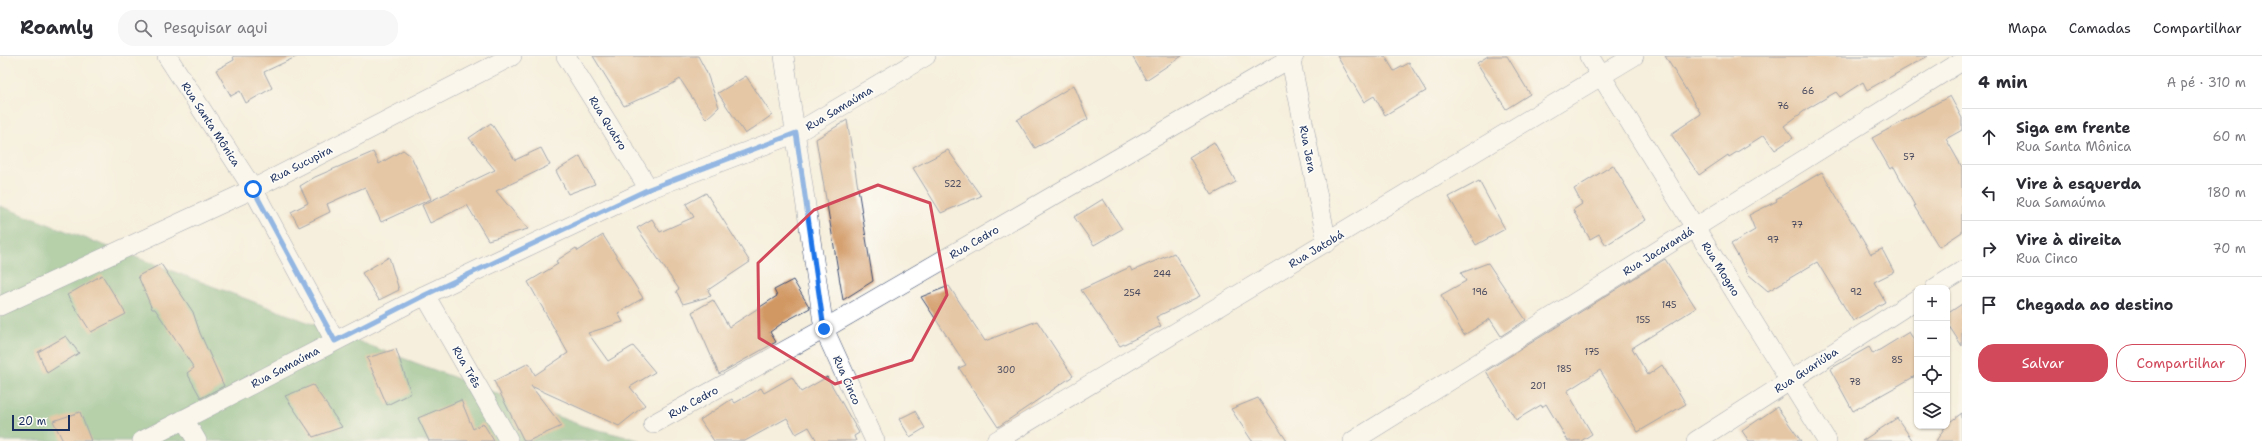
<!DOCTYPE html>
<html lang="pt">
<meta charset="utf-8">
<style>
:root{--surface:#fff;--page:#f7f7f7;--text:#2b2b33;--muted:#7c7c81;--line:#e1e1e2;--accent:#d1495b}
body{margin:0;font-family:"Shantell Sans",sans-serif;background:var(--page);color:var(--text)}
.controls{position:absolute;right:12px;bottom:12px;display:grid;overflow:hidden;border-radius:8px;box-shadow:0 1px 3px #0004}
.controls button{width:36px;height:36px;display:grid;place-items:center;padding:0;border:0;border-bottom:1px solid var(--line);background:var(--surface);color:var(--text);font:20px sans-serif}
.scale{position:absolute;left:12px;bottom:10px;width:58px;box-sizing:border-box;padding-left:4px;border:2px solid #1b2f5e;border-top:0;font-size:11px;line-height:14px;white-space:nowrap;color:#1b2f5e;-webkit-text-stroke:3px #fdfcf7;paint-order:stroke}
.stop{position:absolute;width:12px;height:12px;margin:-9px;border:3px solid #1a73e8;border-radius:50%;background:#fff}
.stop.end{background:#1a73e8;border-color:#fff;box-shadow:0 1px 4px #0008}
.list{margin:0;padding:0;list-style:none}
h2{display:flex;justify-content:space-between;align-items:center;height:52px;margin:0;padding:0 16px;font-size:17px}
h2 small{font-size:13px;font-weight:400;color:var(--muted)}
.list li{display:grid;grid-template-columns:26px 1fr auto;gap:12px;align-items:center;box-sizing:border-box;height:56px;padding:0 16px;border-top:1px solid var(--line)}
.list b{display:block;font-size:15px;white-space:nowrap}
.list p{margin:0;font-size:13px;white-space:nowrap;color:var(--muted)}
.list em{font-size:13px;font-style:normal;color:var(--muted)}
.actions{display:flex;gap:8px;padding:12px 16px}
.actions a{flex:1;padding:9px 0;border:1px solid var(--accent);border-radius:16px;text-align:center;font-size:14px;color:var(--accent)}
.actions .main{background:var(--accent);color:#fff}
.icon{flex:none;width:22px;height:22px;fill:none;stroke:currentColor;stroke-width:2;stroke-linecap:round;stroke-linejoin:round}
.map{position:relative;flex:none;width:1962px;height:385px;overflow:hidden}
header{display:flex;align-items:center;gap:24px;box-sizing:border-box;height:56px;padding:0 20px;background:var(--surface);border-bottom:1px solid var(--line)}
header strong{font-size:19px}
nav{display:flex;gap:22px;margin-inline-start:auto;font-size:14px}
.search{width:280px;height:36px;background:var(--page);display:flex;align-items:center;gap:10px;box-sizing:border-box;padding:0 14px;border-radius:16px;color:var(--muted);font-size:15px}
main{display:flex}
aside{flex:1;background:var(--surface)}
.map>svg:first-child{display:block}
.forest{fill:#69aa6e;stroke:#426c66}
.building{fill:#d19863}
.lines{fill:none;stroke-linecap:round;stroke-linejoin:round}
.minor-casing{stroke:#3c4c71;stroke-width:20}
.minor{stroke:#fff;stroke-width:19}
.route{stroke:#1a73e8;stroke-width:5}
.marked{fill:none;stroke:#d1495b;stroke-width:3;stroke-linejoin:round}
.labels{text-anchor:middle;stroke-width:3.5;stroke-linejoin:round;paint-order:stroke}
.number-label{font-size:9px;fill:#48495f}
.street-label{font-size:11px;fill:#1b2f5e;stroke:#fdfcf7}
</style>
<header>
<strong>Roamly</strong>
<div class="search"><svg class="icon" aria-label="search" viewBox="0 0 24 24"><circle cx="10" cy="10" r="6"/><path d="M15 15l6 6"/></svg>Pesquisar aqui</div>
<nav><a>Mapa</a><a>Camadas</a><a>Compartilhar</a></nav>
</header>
<main>
<div class="map">
<svg width="1962" height="385" viewBox="0 0 1962 385">
<rect width="100%" height="100%" fill="#fdfcf7"/>
<filter id="ink" filterUnits="userSpaceOnUse"><feTurbulence type="fractalNoise" baseFrequency=".025" numOctaves="2"/><feDisplacementMap in="SourceGraphic" scale="8" xChannelSelector="R" yChannelSelector="G"/><feConvolveMatrix kernelMatrix="1 2 1 2 8 2 1 2 1" color-interpolation-filters="sRGB"/></filter>
<filter id="wash" filterUnits="userSpaceOnUse"><feTurbulence type="fractalNoise" baseFrequency=".012" numOctaves="4" result="noise"/><feDisplacementMap in="SourceGraphic" scale="16" xChannelSelector="R" yChannelSelector="G"/><feGaussianBlur stdDeviation="0.9" result="paint"/><feColorMatrix in="noise" values="0 0 0 0 0 0 0 0 0 0 0 0 0 0 0 0 0 1.4 0 .05"/><feComposite in="paint" operator="in"/></filter>
<g filter="url(#wash)">
<rect width="100%" height="100%" fill="#f6efdd"/>
<path class="forest" d="M0 150 583 370 643 385H0Z"/>
<g id="blocks">
<path class="building" d="M233 0H298L264 16 272 32 246 47 240 35 231 40 216 14 234 4Z
M593 0H698L706 15 719 51 706 63 680 23 669 30 624 50Z
M1132 0H1182L1146 24Z
M1337 0H1385L1394 15 1409 7 1426 35 1385 59 1374 40 1364 46Z
M1488 0H1507L1530 38 1506 53 1477 7Z
M1665 0H1928L1867 34 1863 26 1840 41 1836 36 1807 53 1784 70 1793 82 1775 94 1764 79 1729 101 1728 99 1699 119 1671 78 1701 58Z
M746 20 772 59 745 78 718 37Z
M1074 29 1088 63 1035 92 1017 64Z
M1950 40 1962 62V74L1946 83 1962 111V176L1939 191 1914 150H1915L1894 111 1890 113 1872 82Z
M847 64 873 225 843 244 816 83Z
M491 67 515 104 541 92 550 109 496 135 528 173 488 184 467 149 430 167 422 149 495 114 469 82Z
M1214 86 1236 126 1212 139 1189 101Z
M403 94 411 100 431 143 381 166 365 131 327 148 330 156 299 171 291 156 308 147 300 130 315 121 373 96 379 108Z
M948 94 981 140 941 157 913 112Z
M580 100 595 128 568 138 556 115Z
M1613 109 1646 164 1606 189 1599 178 1590 183 1573 154 1582 148 1574 133Z
M1822 116 1871 198 1882 193 1894 216 1874 226 1885 246 1853 265 1817 206 1768 235 1748 218 1731 188 1755 174 1749 159 1777 145 1776 143Z
M1479 125 1505 173 1476 189 1449 141Z
M706 137 750 206 708 234 711 240 683 248 676 235 679 233 637 172 652 163 660 176 694 161 686 148Z
M1103 143 1122 173 1094 189 1074 161Z
M603 179 643 242 618 257 623 266 588 277 608 305 633 290 655 316 630 331 645 349 619 370 531 330 562 370 528 385H524L494 325 529 307 535 319 568 297 528 226 558 208 556 205 576 192 578 195Z
M1174 197 1200 240 1156 261 1161 270 1120 290 1081 234 1130 211 1132 215Z
M389 201 399 234 379 244 362 217Z
M1665 203 1696 252 1632 292 1648 319 1662 309 1686 348 1638 376 1600 314 1567 335 1592 378 1581 385H1568L1546 348 1542 351 1541 349 1516 364 1486 315Z
M1488 207 1526 264 1501 280 1490 263 1464 279 1441 239 1466 225 1461 217Z
M161 208 193 256 200 277 224 330 201 342 187 317 194 312 155 253H152L138 220Z
M102 219 126 258 91 276 67 239Z
M793 224 810 252 784 266 770 276 776 286 719 318 692 256 713 244 729 271 777 240 774 234Z
M949 230 985 285 1037 265 1073 320 998 371 959 312 966 309 921 241Z
M1962 248V290L1947 267V258Z
M1909 276 1917 289V319L1853 355 1830 313 1869 291 1873 298Z
M66 280 79 297 47 317 38 296Z
M396 293 411 337 387 349 367 302Z
M792 321 801 336 827 321 858 375 859 377 854 380 856 385H817L809 371 796 378 787 362 745 385H714L700 364 732 343 735 347 761 332 764 337Z
M313 329 342 371 313 381 285 340Z
M1258 342 1287 385H1252L1231 353Z
M461 344 473 373 483 367 494 385H429L418 362Z
M1777 351 1801 385H1749L1742 375Z
M915 355 925 372 910 381 899 363Z
M80 356 91 385H63L53 365Z
M1962 357V385H1936L1947 368Z
M1897 362 1913 385H1862Z"/>
</g>
</g>
<g filter="url(#ink)">
<use href="#blocks" fill-opacity="0" stroke="#3c4c71" stroke-width="1"/>
<g class="lines">
<defs>
<path id="minor" d="M167 0 253 133 335 285
M566 0 649 133
M784 0 824 273 875 385
M1290 0 1327 187
M1589 0 1827 385
M1935 232 1962 215
M425 239 508 383
M0 250 253 133 512 0
M184 363 197 385
M653 368 824 273 1294 0
M142 385 425 239 649 133 796 77 926 0
M996 385 1634 0
M1353 385 1962 5
M1696 385 1917 243"/>
</defs>
<use href="#minor" class="minor-casing"/>
<use href="#minor" class="minor"/>
</g>
</g>
<g class="lines" filter="url(#ink)">
<path class="route" d="M253 133 335 285 425 239 649 133 796 77 824 273"/>
</g>
<path d="M0 0H1962V385H0ZM878 129 930 147 947 239 912 304 835 328 759 282 758 207 814 154Z" fill="#f6efdd" fill-opacity=".55" fill-rule="evenodd"/>
<path class="marked" d="M878 129 930 147 947 239 912 304 835 328 759 282 758 207 814 154Z"/>
<g class="labels">
<g class="number-label">
<text x="1808" y="38">66</text>
<text x="1783" y="53">76</text>
<text x="1909" y="104">57</text>
<text x="953" y="131">522</text>
<text x="1797" y="172">77</text>
<text x="1773" y="187">97</text>
<text x="1162" y="221">244</text>
<text x="1480" y="239">196</text>
<text x="1856" y="239">92</text>
<text x="1132" y="240">254</text>
<text x="1669" y="252">145</text>
<text x="1643" y="267">155</text>
<text x="1592" y="299">175</text>
<text x="1897" y="307">85</text>
<text x="1564" y="316">185</text>
<text x="1006" y="317">300</text>
<text x="1855" y="329">78</text>
<text x="1538" y="333">201</text>
</g>
<g class="street-label">
<text transform="translate(839 52) rotate(-31)" y="4">Rua Samaúma</text>
<text transform="translate(608 67) rotate(58)" y="4">Rua Quatro</text>
<text transform="translate(211 68) rotate(57)" y="4">Rua Santa Mônica</text>
<text transform="translate(1308 93) rotate(79)" y="4">Rua Jera</text>
<text transform="translate(301 108) rotate(-27)" y="4">Rua Sucupira</text>
<text transform="translate(974 186) rotate(-30)" y="4">Rua Cedro</text>
<text transform="translate(1316 193) rotate(-31)" y="4">Rua Jatobá</text>
<text transform="translate(1658 195) rotate(-32)" y="4">Rua Jacarandá</text>
<text transform="translate(1721 213) rotate(58)" y="4">Rua Mogno</text>
<text transform="translate(285 311) rotate(-28)" y="4">Rua Samaúma</text>
<text transform="translate(467 311) rotate(60)" y="4">Rua Três</text>
<text transform="translate(1806 314) rotate(-33)" y="4">Rua Guariúba</text>
<text transform="translate(847 324) rotate(66)" y="4">Rua Cinco</text>
<text transform="translate(693 346) rotate(-29)" y="4">Rua Cedro</text>
</g>
</g>
</svg>
<div class="controls">
<button>+</button>
<button>−</button>
<button><svg class="icon" aria-label="locate" viewBox="0 0 24 24"><circle cx="12" cy="12" r="6"/><path d="M12 2v4M12 18v4M2 12h4M18 12h4"/></svg></button>
<button><svg class="icon" aria-label="layers" viewBox="0 0 24 24"><path d="M12 4l9 5-9 5-9-5zM3 14l9 5 9-5"/></svg></button>
</div>
<div class="scale">20 m</div>
<div class="stop" style="left:253px;top:133px"></div>
<div class="stop end" style="left:824px;top:273px"></div>
</div>
<aside>
<h2>4 min<small>A pé · 310 m</small></h2>
<ul class="list">
<li><svg class="icon" aria-label="ahead" viewBox="0 0 24 24"><path d="M12 20V5M6 11l6-6 6 6"/></svg><div><b>Siga em frente</b><p>Rua Santa Mônica</p></div><em>60 m</em></li>
<li><svg class="icon" aria-label="left" viewBox="0 0 24 24"><path d="M17 20v-9H6M10 6l-5 5 5 5"/></svg><div><b>Vire à esquerda</b><p>Rua Samaúma</p></div><em>180 m</em></li>
<li><svg class="icon" aria-label="right" viewBox="0 0 24 24"><path d="M7 20v-9h11M14 6l5 5-5 5"/></svg><div><b>Vire à direita</b><p>Rua Cinco</p></div><em>70 m</em></li>
<li><svg class="icon" aria-label="arrive" viewBox="0 0 24 24"><path d="M6 21V4h12l-3 4 3 4H6"/></svg><div><b>Chegada ao destino</b></div></li>
</ul>
<div class="actions"><a class="main">Salvar</a><a>Compartilhar</a></div>
</aside>
</main>
